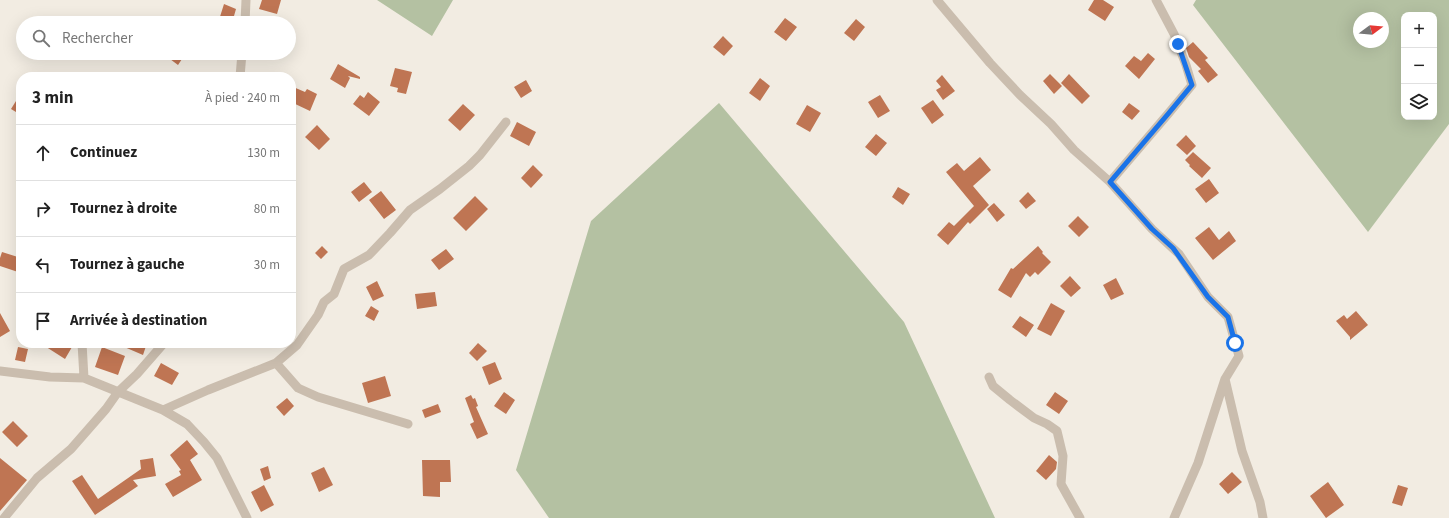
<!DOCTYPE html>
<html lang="fr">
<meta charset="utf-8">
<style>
:root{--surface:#fff;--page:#f6f6f6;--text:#222;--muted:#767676;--line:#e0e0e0}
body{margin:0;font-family:"Source Sans 3",sans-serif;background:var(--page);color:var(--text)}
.controls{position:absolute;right:12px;top:12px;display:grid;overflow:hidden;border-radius:8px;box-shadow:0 4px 16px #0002}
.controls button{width:36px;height:36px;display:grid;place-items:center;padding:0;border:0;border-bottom:1px solid var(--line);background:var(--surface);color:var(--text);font:20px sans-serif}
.compass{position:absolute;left:1353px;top:12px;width:36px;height:36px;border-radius:50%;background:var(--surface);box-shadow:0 4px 16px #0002;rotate:74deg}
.stop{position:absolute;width:12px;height:12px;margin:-9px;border:3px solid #1a73e8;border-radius:50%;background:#fff}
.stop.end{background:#1a73e8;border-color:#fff;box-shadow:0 1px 4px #0008}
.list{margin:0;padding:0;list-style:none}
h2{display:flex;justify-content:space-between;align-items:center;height:52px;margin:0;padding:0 16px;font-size:17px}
h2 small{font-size:13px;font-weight:400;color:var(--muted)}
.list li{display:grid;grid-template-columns:26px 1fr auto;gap:12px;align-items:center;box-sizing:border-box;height:56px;padding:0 16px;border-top:1px solid var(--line)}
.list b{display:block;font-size:15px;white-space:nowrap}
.list em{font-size:13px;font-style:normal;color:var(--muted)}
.icon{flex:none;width:22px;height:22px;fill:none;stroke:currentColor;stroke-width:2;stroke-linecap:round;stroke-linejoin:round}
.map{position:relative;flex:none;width:1449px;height:518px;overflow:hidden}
.search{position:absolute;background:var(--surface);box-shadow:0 4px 16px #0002;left:16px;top:16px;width:280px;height:44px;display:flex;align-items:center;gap:10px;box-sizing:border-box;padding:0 14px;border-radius:22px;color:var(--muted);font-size:15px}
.panel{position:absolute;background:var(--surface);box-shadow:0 4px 16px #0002;left:16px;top:72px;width:280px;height:276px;border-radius:16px}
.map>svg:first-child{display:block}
.green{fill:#b4c1a2;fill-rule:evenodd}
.building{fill:#bf7553}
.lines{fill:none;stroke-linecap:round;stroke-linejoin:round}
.minor{stroke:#cabdae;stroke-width:9}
.route{stroke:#1a73e8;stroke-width:5}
</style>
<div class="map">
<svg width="1449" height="518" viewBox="0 0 1449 518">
<rect width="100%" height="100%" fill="#f2ece2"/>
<path class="green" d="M377 0H453L432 36Z
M1196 0H1449V124L1368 232 1193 5ZM1404 15H1434V117H1404ZM1359 18H1383V42H1359Z
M719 103 904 322 995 518H549L516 470 591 221Z"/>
<path class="building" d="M262 0H281L277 14 259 9Z
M1094 0H1103L1114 7 1105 21 1088 10Z
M224 4 236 9 232 23H218Z
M785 18 797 27 786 41 774 32Z
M856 19 865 27 854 41 844 33Z
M723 36 733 46 724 56 713 47Z
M1193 42 1208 58 1205 60 1218 75 1208 83 1198 71 1201 69 1189 57 1186 48Z
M162 53H186L178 65Z
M1148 53 1155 59 1139 79 1125 66 1134 56 1141 61Z
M338 64 360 77V79L348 76 350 78 345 88 330 79Z
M395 68 412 72 406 94 397 92 398 88 390 86Z
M1050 74 1062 86 1054 94 1043 81Z
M1069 74 1090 96 1082 104 1061 83Z
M942 75 955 91 943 100 936 90 941 87 936 81Z
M760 78 770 86 760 101 749 93Z
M526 80 532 91 521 98 514 87Z
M291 86 305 92 307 89 317 94 310 111 291 102Z
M368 92 380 102 369 116 353 104 360 95 364 98Z
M21 93V115L11 109Z
M880 95 890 111 878 118 868 102Z
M933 100 944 115 932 124 921 108Z
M1129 103 1140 111 1132 120 1122 112Z
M463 104 475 115 460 131 448 120Z
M807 105 821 113 810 132 796 124Z
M517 122 536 132 529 146 510 136Z
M317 125 330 139 319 150 305 137Z
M876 134 887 143 876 156 865 147Z
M1186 135 1196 146 1187 155 1176 145Z
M1193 152 1211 168 1202 178 1189 166 1190 165 1185 160Z
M980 157 991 170 973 186 989 205 970 224 968 222 948 245 937 235 949 222 954 226 974 206 946 172 957 163 964 171Z
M533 165 543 175 531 188 521 178Z
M1209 179 1219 193 1206 203 1195 189Z
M364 182 372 192 359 202 351 192Z
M898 187 910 194 903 205 892 197Z
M381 191 396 210 384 219 369 200Z
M1028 192 1036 201 1026 209 1019 201Z
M475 196 488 209 466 231 453 218Z
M994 203 1005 215 997 222 987 209Z
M1078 216 1089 227 1079 237 1068 226Z
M1209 227 1219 240 1229 231 1236 241 1213 260 1195 238Z
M322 246 328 252 321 259 315 253Z
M1038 246 1043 252 1042 253 1051 262 1038 275 1035 272 1030 277 1026 273 1011 298 998 290 1011 268 1013 269Z
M446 249 454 259 439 270 431 260Z
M2 252 21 258V273L0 266V258Z
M1070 276 1081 288 1071 297 1060 286Z
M1116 278 1124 294 1111 300 1103 285Z
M377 281 384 296 373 301 366 287Z
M435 292 437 306 417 309 415 294Z
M1051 303 1065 311 1051 336 1037 329Z
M371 306 379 311 374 321 365 316Z
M1356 311 1368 325 1350 340V337L1336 321 1344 315 1347 319Z
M0 313 10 331 0 337Z
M1020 316 1034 325 1026 337 1012 327Z
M40 343H67L72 347 65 359Z
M115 343H147L143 355Z
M478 343 487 351 477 361 469 353Z
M18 347 28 349 25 362 15 360Z
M102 347 125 356 118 375 95 367Z
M495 362 502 379 489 385 482 367Z
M161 363 179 373 172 385 154 376Z
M385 376 391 396 368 403 362 383Z
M504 392 515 400 506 414 494 406Z
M1055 392 1068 401 1059 414 1046 405Z
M471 395 473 399 475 398 478 406 476 407 488 434 477 439 470 424 474 422 465 398Z
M287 398 294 406 284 416 276 407Z
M438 404 441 412 425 418 422 410Z
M13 421 28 436 17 447 2 432Z
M187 440 198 454 190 460 202 480 173 497 165 484 181 475 179 471 181 470 170 455Z
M1049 455 1057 462 1056 469 1046 480 1036 471Z
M0 458 27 480 0 511Z
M153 458 156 476 133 480 138 486 95 515 72 481 82 475 98 499 141 469 140 460Z
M422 460H450L451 482H440V497L423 496Z
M268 466 271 478 264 481 260 469Z
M324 467 333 485 319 492 311 473Z
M1232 472 1242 482 1228 494 1219 484Z
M1328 482 1344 505 1326 518 1310 496Z
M264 485 274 505 261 512 251 492Z
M1398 485 1408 488 1402 506 1392 503Z"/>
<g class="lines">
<path class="minor" d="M937 0 990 63 1020 95 1051 124 1074 150 1110 182 1152 229 1179 254 1208 297 1228 317 1239 356 1225 379 1242 451 1260 502 1263 518
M245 23 246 0
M240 77 242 53
M1110 182 1168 114 1192 85 1186 65 1174 34 1156 0
M82 343 84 378
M276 363 297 345 318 315 324 302 334 294 344 269 369 255 390 233 410 210 440 189 469 166 480 155 506 122
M0 371 50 377 84 378 163 410 187 424 204 442 217 458 247 518
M989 377 993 386 1010 400 1034 418 1047 424 1057 431 1063 456 1061 484 1080 518
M163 410 208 390 276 363 298 388 318 397 408 424
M4 518 37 478 71 449 106 409 118 392 137 374 164 343
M1174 518 1198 463 1225 379"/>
</g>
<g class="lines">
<path class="route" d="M1178 44 1192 85 1168 114 1110 182 1152 229 1173 248 1208 297 1228 317 1235 343"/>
</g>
</svg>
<div class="controls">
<button>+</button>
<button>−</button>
<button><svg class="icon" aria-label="layers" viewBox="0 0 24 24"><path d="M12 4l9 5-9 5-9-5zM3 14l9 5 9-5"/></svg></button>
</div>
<svg class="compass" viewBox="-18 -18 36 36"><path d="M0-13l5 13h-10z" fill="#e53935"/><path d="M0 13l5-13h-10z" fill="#767676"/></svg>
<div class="stop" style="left:1235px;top:343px"></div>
<div class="stop end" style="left:1178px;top:44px"></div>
<div class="search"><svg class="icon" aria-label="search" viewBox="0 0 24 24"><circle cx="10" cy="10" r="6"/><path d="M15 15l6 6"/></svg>Rechercher</div>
<section class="panel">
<h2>3 min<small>À pied · 240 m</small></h2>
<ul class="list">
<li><svg class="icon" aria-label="ahead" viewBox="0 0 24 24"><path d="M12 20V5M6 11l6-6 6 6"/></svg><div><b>Continuez</b></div><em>130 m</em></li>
<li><svg class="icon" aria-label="right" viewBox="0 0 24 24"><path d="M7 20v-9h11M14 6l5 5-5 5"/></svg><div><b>Tournez à droite</b></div><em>80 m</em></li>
<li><svg class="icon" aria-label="left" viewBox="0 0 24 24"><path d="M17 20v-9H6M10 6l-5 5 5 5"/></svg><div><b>Tournez à gauche</b></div><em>30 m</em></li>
<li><svg class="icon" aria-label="arrive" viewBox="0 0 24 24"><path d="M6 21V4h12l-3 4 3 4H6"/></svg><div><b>Arrivée à destination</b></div></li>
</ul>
</section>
</div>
